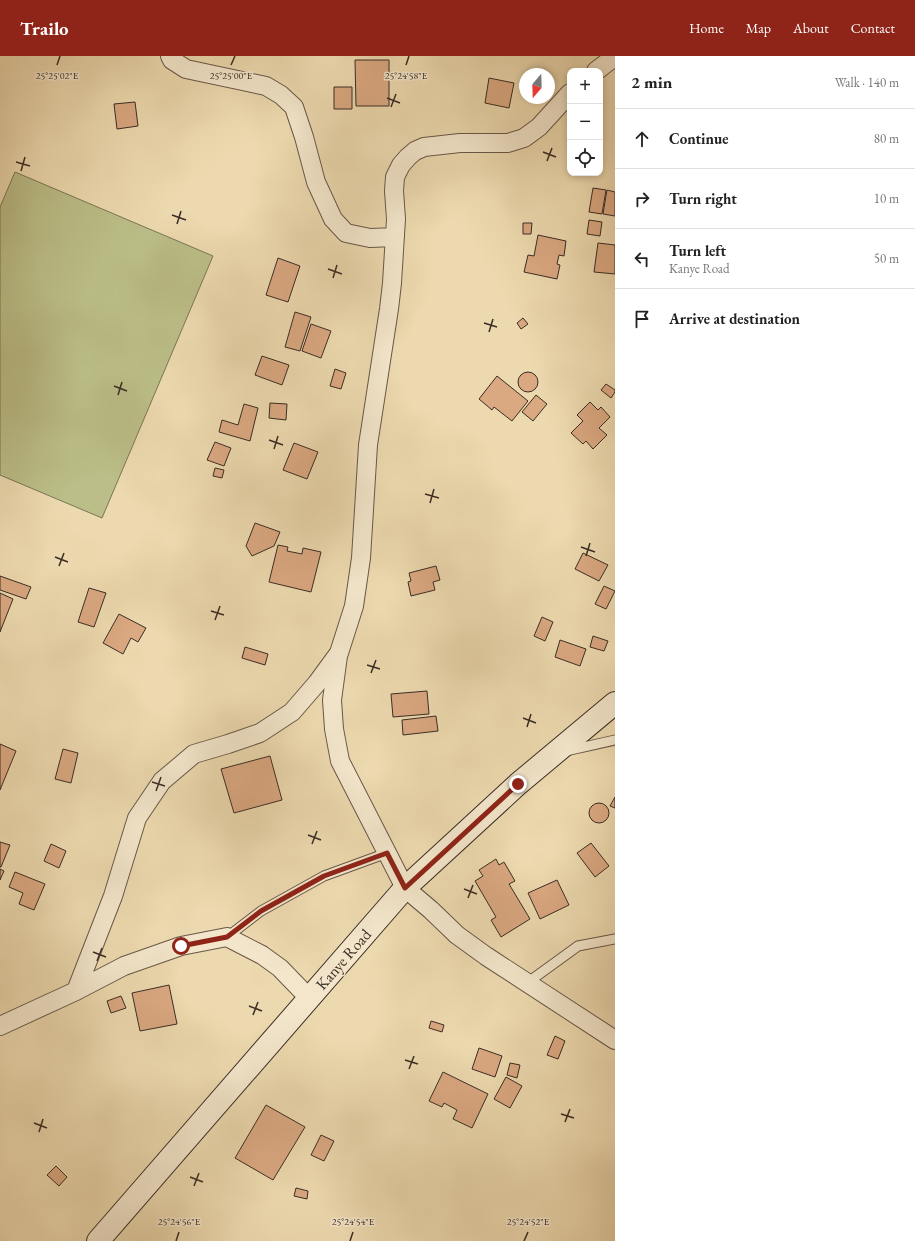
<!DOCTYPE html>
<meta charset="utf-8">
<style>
:root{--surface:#fff;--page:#f2f2f2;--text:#222;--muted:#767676;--line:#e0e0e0;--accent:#8f2418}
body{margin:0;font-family:"EB Garamond",serif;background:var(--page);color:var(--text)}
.controls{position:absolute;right:12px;top:12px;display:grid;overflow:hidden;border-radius:8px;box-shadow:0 2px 6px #0003}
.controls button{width:36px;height:36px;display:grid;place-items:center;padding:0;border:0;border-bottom:1px solid var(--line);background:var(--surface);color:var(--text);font:20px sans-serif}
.compass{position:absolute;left:519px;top:12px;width:36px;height:36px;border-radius:50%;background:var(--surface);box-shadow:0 2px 6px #0003;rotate:199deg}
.stop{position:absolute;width:12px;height:12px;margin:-9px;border:3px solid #8f2418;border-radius:50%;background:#fff}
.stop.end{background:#8f2418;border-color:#fff;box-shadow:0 1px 4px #0008}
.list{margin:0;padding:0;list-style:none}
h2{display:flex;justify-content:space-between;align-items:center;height:52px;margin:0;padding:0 16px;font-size:17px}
h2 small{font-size:13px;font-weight:400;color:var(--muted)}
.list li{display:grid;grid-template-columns:26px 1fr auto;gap:12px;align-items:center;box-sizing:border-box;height:60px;padding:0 16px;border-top:1px solid var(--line)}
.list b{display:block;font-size:15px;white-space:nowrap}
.list p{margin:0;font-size:13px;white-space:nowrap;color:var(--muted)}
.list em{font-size:13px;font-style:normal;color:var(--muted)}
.icon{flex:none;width:22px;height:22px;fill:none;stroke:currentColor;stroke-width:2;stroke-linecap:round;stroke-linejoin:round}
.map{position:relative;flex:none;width:615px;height:1185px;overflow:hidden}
header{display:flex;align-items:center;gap:24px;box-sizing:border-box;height:56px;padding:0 20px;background:var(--accent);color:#fff}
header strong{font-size:19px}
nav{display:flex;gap:22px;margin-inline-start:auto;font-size:14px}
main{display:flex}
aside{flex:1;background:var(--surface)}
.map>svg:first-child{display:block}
.green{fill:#bbbe88;stroke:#7a7656}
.building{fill:#daa881;stroke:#3a2d25}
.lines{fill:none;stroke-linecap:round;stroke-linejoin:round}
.lane-casing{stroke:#675848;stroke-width:11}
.street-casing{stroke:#675848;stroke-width:20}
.secondary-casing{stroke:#3a2d25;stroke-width:24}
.lane{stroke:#f3e6cb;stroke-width:9}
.street{stroke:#f3e6cb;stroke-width:18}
.secondary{stroke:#f3e6cb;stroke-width:22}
.route{stroke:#8f2418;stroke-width:5}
.ticks{fill:none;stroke:#3a2d25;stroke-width:1.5}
.labels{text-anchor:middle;stroke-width:3;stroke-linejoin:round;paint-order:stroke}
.street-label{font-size:16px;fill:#3a2d25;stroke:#f3e6cb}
.ticks-label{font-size:10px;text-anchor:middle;fill:#3a2d25;stroke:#f3e6cb;stroke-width:3;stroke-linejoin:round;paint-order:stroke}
</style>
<header>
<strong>Trailo</strong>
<nav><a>Home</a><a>Map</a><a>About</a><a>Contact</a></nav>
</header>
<main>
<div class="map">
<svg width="615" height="1185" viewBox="0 0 615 1185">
<rect width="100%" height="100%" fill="#edd9af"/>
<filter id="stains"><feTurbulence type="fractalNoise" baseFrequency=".005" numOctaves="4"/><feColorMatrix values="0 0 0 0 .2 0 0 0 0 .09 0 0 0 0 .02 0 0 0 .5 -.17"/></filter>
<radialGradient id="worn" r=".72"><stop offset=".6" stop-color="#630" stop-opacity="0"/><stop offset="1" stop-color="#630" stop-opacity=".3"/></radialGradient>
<path class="green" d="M15 116 213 200 102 462 0 419V151Z"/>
<path class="building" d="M355 4H389V50H356Z
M489 22 514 27 509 52 485 47Z
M334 31H352V53H334Z
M135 46 138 70 117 73 114 48Z
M593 132 606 134 602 158 589 156Z
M607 134 615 136V160L603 158Z
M589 164 602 166 600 180 587 178Z
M523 167H532L531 178H523Z
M538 179 566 185 564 200 559 199 557 208 560 209 557 223 524 216 528 199 534 200Z
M598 187 615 189V218L594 216Z
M278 202 300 210 288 246 266 239Z
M295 256 311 261 300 295 285 291Z
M523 262 528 268 521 273 517 267Z
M311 268 331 275 321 302 302 295Z
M262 300 289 309 282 329 255 319Z
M335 313 346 317 341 333 330 330Z
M518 326a10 10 0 1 1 20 0a10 10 0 1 1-20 0Z
M497 320 528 345 512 365 494 351 492 354 479 343Z
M606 328 615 334V336L611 342 601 334Z
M536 339 547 348 533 365 522 356Z
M590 346 598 354 601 351 610 361 599 372 607 379 593 393 586 385 583 388 571 377 583 365 577 359Z
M270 347 287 348 286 364 269 362Z
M244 348 258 352 250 385 219 376 222 364 238 369Z
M215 386 231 392 224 410 207 404Z
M294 387 318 396 307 423 283 414Z
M215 412 224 414 222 422 213 420Z
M255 467 280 476 274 490 252 500 246 490Z
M278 489 288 491 287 495 302 498 303 492 321 496 311 536 269 526Z
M583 497 608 509 599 525 575 513Z
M436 510 440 524 433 526 435 534 411 540 408 526 411 525 409 517Z
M0 520 31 531 26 543 0 534Z
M604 530 615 535 606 553 595 548Z
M89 532 106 537 94 571 78 566Z
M0 537 13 543 0 576Z
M119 558 146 572 138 586 131 582 123 598 103 587Z
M542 561 553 566 545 585 534 580Z
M593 580 608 585 604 595 590 591Z
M560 584 586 593 580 610 555 601Z
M245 591 268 598 265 609 242 602Z
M427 635 429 658 393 661 391 638Z
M436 660 438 675 403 679 402 664Z
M0 688 16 695 0 734Z
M63 693 78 697 71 727 55 723Z
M270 700 282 744 234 757 221 713Z
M615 741V752L610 750Z
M589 757a10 10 0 1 1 20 0a10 10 0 1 1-20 0Z
M0 786 10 789 1 811H0Z
M591 787 609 810 595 821 577 797Z
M51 788 66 795 59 812 44 805Z
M496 803 499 809 504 806 515 825 509 828 530 863 501 881 491 864 496 861 475 825 483 820 479 814Z
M0 813 4 815 0 824Z
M15 816 45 828 34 854 19 848 23 837 9 831Z
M557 824 569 849 540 863 528 837Z
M169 929 177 968 140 975 132 937Z
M121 940 126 952 111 957 107 945Z
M431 965 444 969 442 976 429 972Z
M555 980 565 985 558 1003 547 999Z
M479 992 502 1000 495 1021 472 1013Z
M510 1007 520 1009 517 1022 507 1019Z
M443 1016 488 1038 472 1072 453 1063 457 1054 444 1047 442 1051 429 1045Z
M506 1021 522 1030 510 1052 494 1043Z
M266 1049 305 1071 273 1124 235 1102Z
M321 1079 334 1085 324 1105 311 1099Z
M56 1110 67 1121 59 1130 47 1119Z
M296 1132 308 1135 307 1143 294 1140Z"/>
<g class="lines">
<defs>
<path id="lane" d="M566 695 615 684
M227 881 261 855 324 820 387 797
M527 927 578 890 615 883"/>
<path id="street" d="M170 0 172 4 186 13 266 30 281 39 294 51 304 81 316 126 333 163 346 177 370 182 395 181
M596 15 609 5 615 2
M338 600 332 644 334 673 340 705 405 832 431 854 457 879 486 900 615 984
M76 935 113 840 137 762 162 725 194 698 228 688 260 677 292 656 317 627 339 597 354 550 361 502 368 389 389 253 392 227 396 163 394 135 395 121 401 109 408 101 415 95 424 91 460 87H508L524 82 539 71 570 37
M0 970 76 935 124 910 181 890 227 881 262 899 280 912 309 942"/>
<path id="secondary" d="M98 1185 405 832 518 728 615 647"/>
</defs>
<use href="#lane" class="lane-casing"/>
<use href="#street" class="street-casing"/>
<use href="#secondary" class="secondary-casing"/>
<use href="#lane" class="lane"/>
<use href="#street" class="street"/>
<use href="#secondary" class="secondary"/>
</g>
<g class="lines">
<path class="route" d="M181 890 227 881 261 855 324 820 387 797 405 832 518 728"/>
</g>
<path class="ticks" d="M57 9 60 0M231 9 235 0M406 9 409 0M387 42 400 47M391 51 396 38M543 96 556 101M547 105 552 92M16 106 30 110M21 115 25 101M172 159 186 164M177 168 181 155M328 213 342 218M333 222 337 209M484 267 497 271M489 276 493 263M114 330 127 335M118 339 122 326M269 384 283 389M274 393 278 380M425 438 439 442M430 447 434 433M581 491 595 496M586 500 590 487M55 501 68 506M59 510 64 497M211 555 224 559M215 564 220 550M367 609 380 613M371 617 376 604M523 662 536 667M527 671 531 658M152 726 165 730M156 735 161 721M308 779 321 784M312 788 317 775M464 833 477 838M468 842 473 829M93 896 106 901M97 905 102 892M249 950 262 955M253 959 258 946M405 1004 418 1008M409 1013 414 1000M561 1058 574 1062M565 1066 570 1053M34 1067 47 1072M39 1076 43 1063M190 1121 203 1126M194 1130 199 1117M176 1185 179 1176M350 1185 353 1176M524 1185 528 1176"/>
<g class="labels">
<g class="street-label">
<text transform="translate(343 903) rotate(-49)" y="6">Kanye Road</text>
</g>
</g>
<g class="ticks-label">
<text x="57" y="23">25°25'02"E</text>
<text x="231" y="23">25°25'00"E</text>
<text x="406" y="23">25°24'58"E</text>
<text x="179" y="1169">25°24'56"E</text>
<text x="353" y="1169">25°24'54"E</text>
<text x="528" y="1169">25°24'52"E</text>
</g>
<rect width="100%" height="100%" filter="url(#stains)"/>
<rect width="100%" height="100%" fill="url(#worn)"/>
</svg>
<div class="controls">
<button>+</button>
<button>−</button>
<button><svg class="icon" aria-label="locate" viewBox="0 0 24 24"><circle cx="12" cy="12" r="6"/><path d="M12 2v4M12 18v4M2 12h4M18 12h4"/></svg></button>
</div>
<svg class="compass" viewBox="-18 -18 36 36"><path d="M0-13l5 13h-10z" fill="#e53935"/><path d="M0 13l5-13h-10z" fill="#767676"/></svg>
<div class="stop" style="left:181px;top:890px"></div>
<div class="stop end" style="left:518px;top:728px"></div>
</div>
<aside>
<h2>2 min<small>Walk · 140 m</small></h2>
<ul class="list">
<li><svg class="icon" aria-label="ahead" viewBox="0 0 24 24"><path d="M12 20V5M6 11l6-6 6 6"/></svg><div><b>Continue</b></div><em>80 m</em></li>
<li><svg class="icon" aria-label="right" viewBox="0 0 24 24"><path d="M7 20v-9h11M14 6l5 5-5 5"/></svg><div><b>Turn right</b></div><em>10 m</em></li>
<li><svg class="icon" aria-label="left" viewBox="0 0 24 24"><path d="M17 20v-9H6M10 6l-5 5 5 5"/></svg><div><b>Turn left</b><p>Kanye Road</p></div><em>50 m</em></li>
<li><svg class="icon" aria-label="arrive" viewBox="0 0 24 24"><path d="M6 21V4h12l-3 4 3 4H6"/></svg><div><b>Arrive at destination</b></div></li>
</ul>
</aside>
</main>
